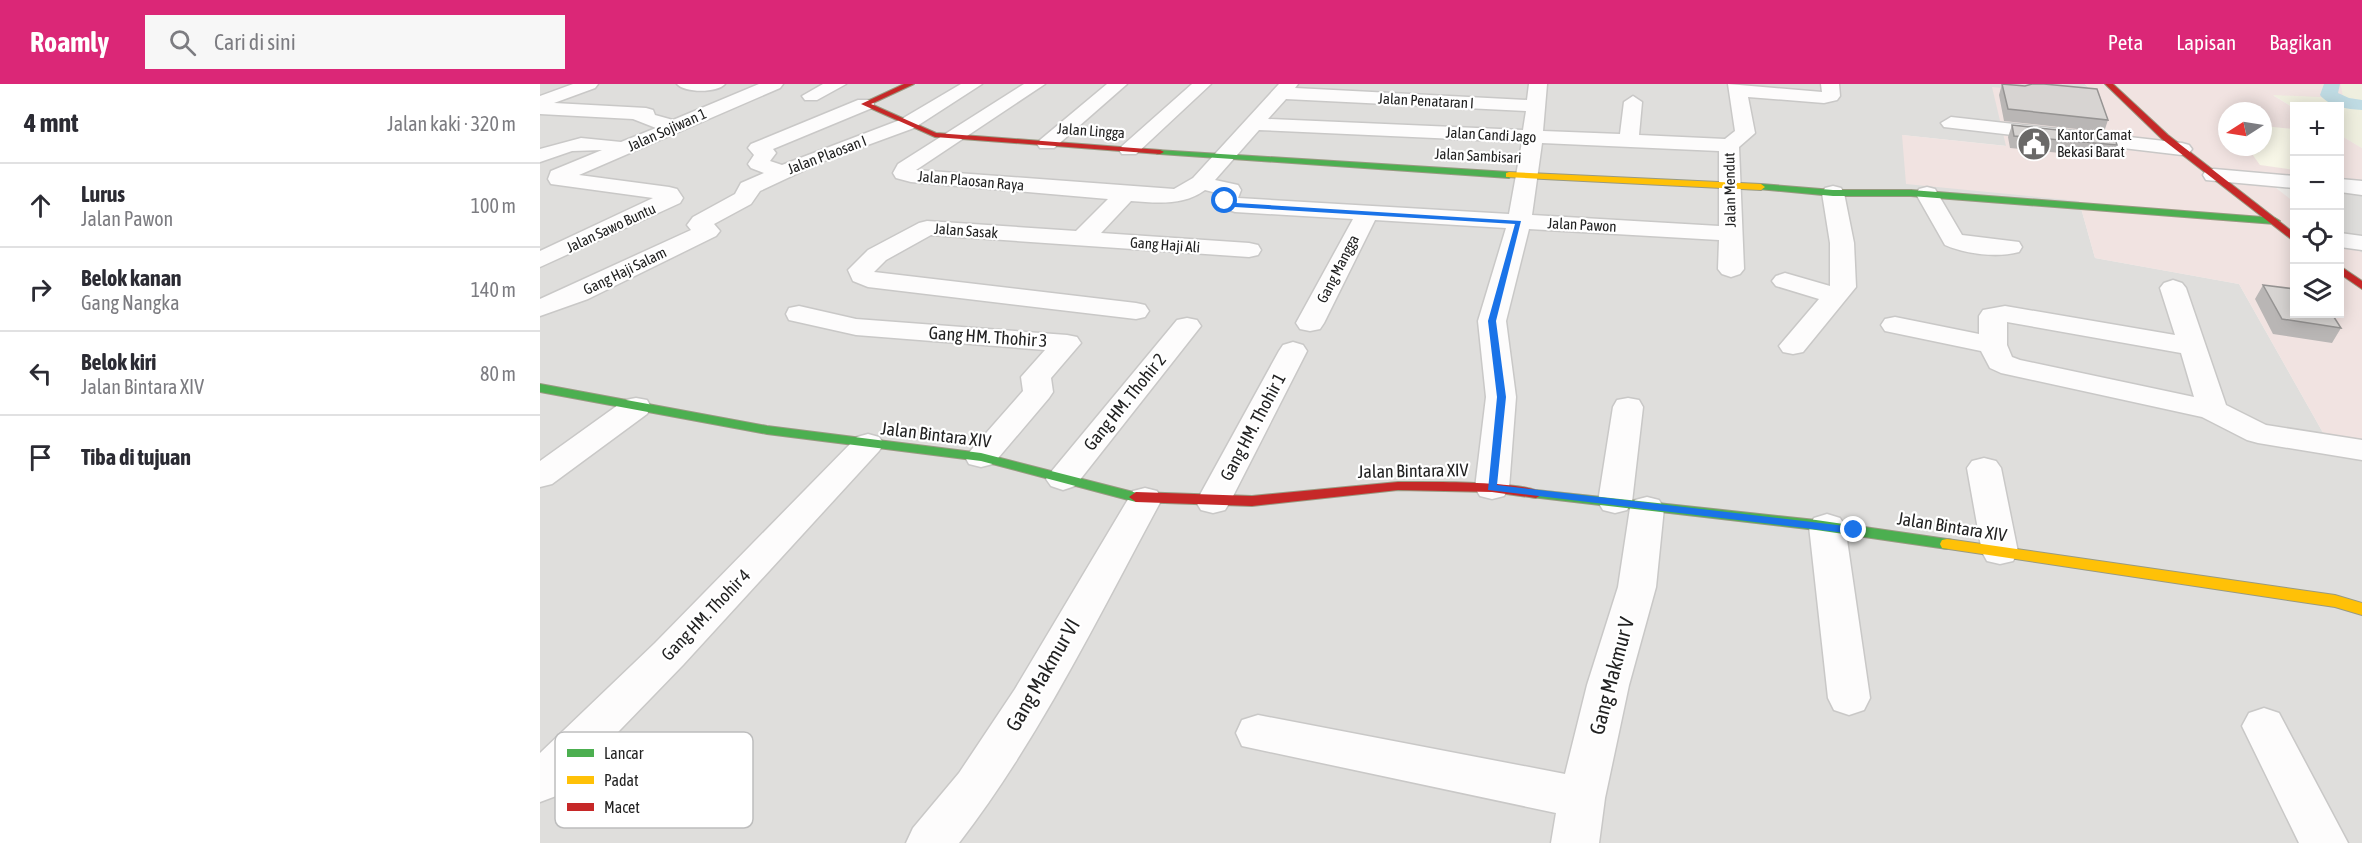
<!DOCTYPE html>
<html lang="id">
<meta charset="utf-8">
<style>
:root{--surface:#fff;--page:#f7f7f7;--text:#2b2b33;--muted:#7c7c81;--line:#e1e1e2;--accent:#db2777}
body{margin:0;font-family:"Asap Condensed",sans-serif;background:var(--page);color:var(--text)}
.controls{position:absolute;right:18px;top:18px;display:grid;overflow:hidden;border-radius:0px;box-shadow:0 3px 15px #0003}
.controls button{width:54px;height:54px;display:grid;place-items:center;padding:0;border:0;border-bottom:2px solid var(--line);background:var(--surface);color:var(--text);font:30px sans-serif}
.compass{position:absolute;left:1678px;top:18px;width:54px;height:54px;border-radius:50%;background:var(--surface);box-shadow:0 3px 15px #0003;rotate:258deg}
.stop{position:absolute;width:18px;height:18px;margin:-14px;border:4px solid #1a73e8;border-radius:50%;background:#fff}
.stop.end{background:#1a73e8;border-color:#fff;box-shadow:0 2px 6px #0008}
.list{margin:0;padding:0;list-style:none}
h2{display:flex;justify-content:space-between;align-items:center;height:78px;margin:0;padding:0 24px;font-size:26px}
h2 small{font-size:20px;font-weight:400;color:var(--muted)}
.list li{display:grid;grid-template-columns:39px 1fr auto;gap:18px;align-items:center;box-sizing:border-box;height:84px;padding:0 24px;border-top:2px solid var(--line)}
.list b{display:block;font-size:22px;white-space:nowrap}
.list p{margin:0;font-size:20px;white-space:nowrap;color:var(--muted)}
.list em{font-size:20px;font-style:normal;color:var(--muted)}
.icon{flex:none;width:33px;height:33px;fill:none;stroke:currentColor;stroke-width:2;stroke-linecap:round;stroke-linejoin:round}
.map{position:relative;flex:none;width:1822px;height:759px;overflow:hidden}
header{display:flex;align-items:center;gap:36px;box-sizing:border-box;height:84px;padding:0 30px;background:var(--accent);color:#fff}
header strong{font-size:28px}
nav{display:flex;gap:33px;margin-inline-start:auto;font-size:21px}
.search{width:420px;height:54px;background:var(--page);display:flex;align-items:center;gap:15px;box-sizing:border-box;padding:0 21px;border-radius:0px;color:var(--muted);font-size:22px}
main{display:flex}
aside{flex:1;background:var(--surface)}
.map>svg:first-child{display:block}
.residential{fill:#dfdedc}
.commercial{fill:#f1e3e1;fill-rule:evenodd}
.education{fill:#f8f7e8}
.farmland{fill:#efefdf}
.lines{fill:none;stroke-linecap:round;stroke-linejoin:round}
.canal{fill:#bfdbe3;fill-rule:evenodd}
.street-casing{stroke:#c9c8c7;stroke-width:3}
.fast-casing{stroke:#999a82;stroke-width:2}
.slow-casing{stroke:#999a82;stroke-width:2}
.jam-casing{stroke:#999a82;stroke-width:2}
.street{fill:#fdfcfc;fill-rule:evenodd}
.fast{fill:#4caf50;fill-rule:evenodd}
.slow{fill:#ffc107;fill-rule:evenodd}
.jam{fill:#c62828;fill-rule:evenodd}
.wall{fill:#b9b6b5}
.building{fill:#d7d4d2;stroke:#969493;stroke-width:1.5}
.route{fill:#1a73e8}
.labels{text-anchor:middle;stroke-width:4.5;stroke-linejoin:round;paint-order:stroke}
.far-street-label{font-size:15px;fill:#222;stroke:#fff}
.far-poi-label{font-size:15px;fill:#222;stroke:#fff;text-anchor:start}
.street-label{font-size:18px;fill:#222;stroke:#fff}
.near-street-label{font-size:21px;fill:#222;stroke:#fff}
.key{fill:#fff;stroke:#bdbdbd;stroke-width:1.5}
.key-label{font-size:16px;fill:#222}
</style>
<header>
<strong>Roamly</strong>
<div class="search"><svg class="icon" aria-label="search" viewBox="0 0 24 24"><circle cx="10" cy="10" r="6"/><path d="M15 15l6 6"/></svg>Cari di sini</div>
<nav><a>Peta</a><a>Lapisan</a><a>Bagikan</a></nav>
</header>
<main>
<aside>
<h2>4 mnt<small>Jalan kaki · 320 m</small></h2>
<ul class="list">
<li><svg class="icon" aria-label="ahead" viewBox="0 0 24 24"><path d="M12 20V5M6 11l6-6 6 6"/></svg><div><b>Lurus</b><p>Jalan Pawon</p></div><em>100 m</em></li>
<li><svg class="icon" aria-label="right" viewBox="0 0 24 24"><path d="M7 20v-9h11M14 6l5 5-5 5"/></svg><div><b>Belok kanan</b><p>Gang Nangka</p></div><em>140 m</em></li>
<li><svg class="icon" aria-label="left" viewBox="0 0 24 24"><path d="M17 20v-9H6M10 6l-5 5 5 5"/></svg><div><b>Belok kiri</b><p>Jalan Bintara XIV</p></div><em>80 m</em></li>
<li><svg class="icon" aria-label="arrive" viewBox="0 0 24 24"><path d="M6 21V4h12l-3 4 3 4H6"/></svg><div><b>Tiba di tujuan</b></div></li>
</ul>
</aside>
<div class="map">
<svg width="1822" height="759" viewBox="0 0 1822 759">
<rect width="100%" height="100%" fill="#f0eeeb"/>
<path class="residential" d="M0 0H1545L1560 15 1467 62 1362 51 1539 117 1555 174 1699 200 1795 370 1822 372V759H0Z
M1800 99 1822 101V169L1800 152Z"/>
<path class="commercial" d="M1545 0H1801L1804 14 1734 12 1754 24V94L1718 90 1754 118V230H1800V152L1822 169V372L1795 370 1699 200 1555 174 1539 117 1366 100 1362 51 1466 62 1452 3 1559 14ZM1687 27H1723V63H1687Z
M1800 51 1822 64V101L1800 99Z"/>
<path class="education" d="M1723 42 1754 45V86L1720 81 1707 63H1723Z"/>
<path class="farmland" d="M1801 0H1822V64L1800 51V22L1754 24 1733 11 1803 14Z"/>
<g class="lines">
<path class="canal" d="M1784 0H1800L1798 9 1809 14 1822 16V26C1807 25 1790 23 1780 11Z"/>
<defs>
<path id="street" d="M33 0H58L55 4 14 19 106 24 113 26 115 31 133 36 219 0H243L240 4 39 91 129 103 137 105 143 114 140 119 0 183V167L113 114 11 100 8 95 11 87 62 66 32 67 0 78V65L41 54 81 58 116 44 93 35 0 30V12Z
M137 0H185C177 9 145 9 137 0Z
M283 0H306L277 16H265L262 12Z
M421 0H442L374 44 284 77 220 107 211 120 174 140 180 147 176 152 48 215 0 232V215L151 146 147 141 153 133 195 110 201 99 224 89 211 84 208 80 214 71 208 64 211 60 318 16H332L334 20 332 24 233 65 236 69 230 77 242 81 360 36Z
M484 0H505L376 86 634 105 653 94 739 0H758L755 4 987 16 989 0H1007L1003 47 1080 50 1084 18 1093 12 1102 18 1099 51 1185 55 1195 47 1188 0 1282 8 1281 0H1299L1300 12 1297 16 1284 19 1208 13 1215 49 1199 63 1204 185 1200 190 1191 193 1182 190 1178 185 1179 156 989 145 966 237 976 313 969 404 964 412 952 415 940 412 935 404 946 313 938 237 966 144 835 136 784 239 780 245 770 247 760 245 756 239 813 135 695 128 677 122 674 117 677 109 665 106C643 122 617 119 591 117L561 149 709 159 718 161 721 166 718 171 709 173 391 151 346 176 334 188 596 219 605 221 609 227 605 233 596 235 328 203 313 197 308 186 328 166 379 139 387 137 536 147 568 115 371 98 356 94 353 89 358 80ZM746 15 986 27 983 46 728 35ZM719 46 982 58 969 130 698 114 701 106 698 101 675 96ZM1002 59 1179 67V142L992 131Z
M567 0H587L514 64H500L497 60 500 56Z
M652 0H671L596 70H582L579 66 582 62Z
M1411 33 1642 59 1649 61 1652 65 1649 69 1642 71 1404 43 1401 39Z
M1674 85 1754 92V104L1666 96 1663 91 1666 86Z
M1800 95 1822 97V111L1800 108Z
M1293 102 1301 104 1304 109 1314 159 1316 203 1263 268 1253 270 1243 268 1239 262 1279 215 1236 202 1232 197 1236 192 1245 189 1290 202V159L1282 109 1285 104Z
M1387 103 1395 105 1422 151 1479 158 1482 163 1479 168C1457 174 1425 170 1405 161L1376 110 1379 105Z
M1800 149 1822 152V166L1800 163Z
M1633 196 1642 199 1646 204 1686 321 1726 341 1822 356V376L1718 359 1707 356 1662 333 1461 289 1450 284 1441 267 1345 247 1341 241 1345 235 1355 233 1439 250V232L1443 226 1465 222 1635 251 1620 204 1624 199ZM1467 238 1641 269 1654 313 1480 276 1472 273 1467 261Z
M259 222 316 235 527 251 537 253 541 259 511 294 513 308 509 314 453 380 441 383 429 380 425 373 483 307 481 293 505 266 316 251 249 236 246 230 249 224Z
M647 234 657 236 661 242 535 402 523 406 511 402 506 395 511 388 637 236Z
M753 258 763 261 767 267 690 418 685 426 673 429 661 426 656 418 739 267 743 261Z
M96 314 107 316 111 323 107 330 12 400 0 403V377L85 316Z
M1088 314 1099 316 1103 323 1092 418 1087 426 1075 429 1063 426 1058 418 1073 323 1077 316Z
M328 350 339 353 344 360 339 367 143 581 16 712 0 718V669L115 559 317 353Z
M1444 374 1456 377 1461 384 1478 468 1473 477 1460 480 1447 477 1442 468 1427 384 1432 377Z
M605 404 617 407 622 415C559 531 500 654 419 759H366L373 744 419 689 475 605 593 407Z
M1107 413 1119 416 1124 424 1116 503 1089 601 1065 714 1059 759H1011L1016 729 702 662 696 649 702 636 718 631 1025 690 1047 601 1078 503 1090 424 1095 416Z
M1287 430 1300 434 1305 442 1330 614 1324 626 1309 631 1294 626 1288 614 1269 442 1274 434Z
M1724 624 1739 629 1808 759H1759L1702 642 1709 629Z"/>
<path id="fast" d="M617 66 969 88 973 91 969 94 620 70H617Z
M1221 100 1293 106H1371L1735 134 1740 137 1735 140 1371 112H1293L1218 105 1217 103Z
M0 300 227 342 441 369 601 410 603 413 596 418 441 377 227 350 0 308Z
M996 406 1276 436 1407 455 1412 456 1414 460 1412 464 1407 465 1276 446 991 413 989 410 991 407Z"/>
<path id="slow" d="M969 88 1221 100 1225 103 1221 106 966 93V89Z
M1407 455 1795 511 1822 519V531L1795 523 1402 464 1400 460 1402 456Z"/>
<path id="jam" d="M364 0H374L331 20 396 49 620 66 624 68 620 70 395 53 321 20Z
M1565 0H1573L1628 51 1754 149V156L1751 155 1622 55Z
M1800 182 1822 197V205L1800 190Z
M858 398C881 398 991 396 1003 410L996 414 952 408 858 406 712 422 596 418 589 413 596 408 712 412Z"/>
</defs>
<use href="#street" class="street-casing"/>
<use href="#fast" class="fast-casing"/>
<use href="#slow" class="slow-casing"/>
<use href="#jam" class="jam-casing"/>
<use href="#street" class="street"/>
<use href="#fast" class="fast"/>
<use href="#slow" class="slow"/>
<use href="#jam" class="jam"/>
</g>
<path class="wall" d="M1462 0 1568 36 1564 48 1464 37 1459 11Z
M1472 41 1577 61 1572 74 1470 64 1468 53Z
M1723 201 1801 244 1792 259 1733 250 1715 215Z"/>
<path class="building" d="M1462 0 1485 2 1492 0H1504L1557 5 1568 36 1468 25Z
M1472 41 1574 52 1577 61 1474 52Z
M1723 201 1755 205V230H1792L1801 244 1742 235Z"/>
<path class="route" d="M685 115 696 119 981 137 956 237 966 313 957 401 1314 443 1319 446 1314 450 948 406 957 313 948 237 975 140 695 123 683 118Z"/>
<defs>
<symbol id="civic-disc" viewBox="-11 -11 22 22"><circle r="9.5" fill="#6a6968" stroke="#fff"/><path d="M-.6-6.5H3V-4.5H.6V-3L4-1V1h2V6H-6V1h2V-1L-.6-3ZM-1.2 2.5V6h2.4V2.5Z" fill="#fff"/></symbol>
</defs>
<g fill-rule="evenodd">
<use href="#civic-disc" x="1475" y="41" width="38" height="38"/>
</g>
<g class="labels">
<g class="far-street-label">
<text transform="translate(886 17) rotate(3)" y="5">Jalan Penataran I</text>
<text transform="translate(127 46) rotate(-24)" y="5">Jalan Sojiwan 1</text>
<text transform="translate(551 47) rotate(4)" y="5">Jalan Lingga</text>
<text transform="translate(951 51) rotate(3)" y="5">Jalan Candi Jago</text>
<text transform="translate(287 71) rotate(-21)" y="5">Jalan Plaosan I</text>
<text transform="translate(938 72) rotate(3)" y="5">Jalan Sambisari</text>
<text transform="translate(431 97) rotate(5)" y="5">Jalan Plaosan Raya</text>
<text transform="translate(1190 106) rotate(-91)" y="5">Jalan Mendut</text>
<text transform="translate(1042 141) rotate(3)" y="5">Jalan Pawon</text>
<text transform="translate(71 144) rotate(-25)" y="5">Jalan Sawo Buntu</text>
<text transform="translate(426 147) rotate(4)" y="5">Jalan Sasak</text>
<text transform="translate(625 161) rotate(4)" y="5">Gang Haji Ali</text>
<text transform="translate(798 185) rotate(-63)" y="5">Gang Mangga</text>
<text transform="translate(85 187) rotate(-26)" y="5">Gang Haji Salam</text>
</g>
<g class="far-poi-label">
<text x="1517" y="56">Kantor Camat<tspan x="1517" dy="17">Bekasi Barat</tspan></text>
</g>
<g class="street-label">
<text transform="translate(448 253) rotate(4)" y="6">Gang HM. Thohir 3</text>
<text transform="translate(585 318) rotate(-51)" y="6">Gang HM. Thohir 2</text>
<text transform="translate(713 343) rotate(-62)" y="6">Gang HM. Thohir 1</text>
<text transform="translate(396 351) rotate(7)" y="6">Jalan Bintara XIV</text>
<text transform="translate(873 387) rotate(-1)" y="6">Jalan Bintara XIV</text>
<text transform="translate(1412 443) rotate(9)" y="6">Jalan Bintara XIV</text>
<text transform="translate(166 531) rotate(-46)" y="6">Gang HM. Thohir 4</text>
</g>
<g class="near-street-label">
<text transform="translate(503 591) rotate(-60)" y="7">Gang Makmur VI</text>
<text transform="translate(1072 592) rotate(-75)" y="7">Gang Makmur V</text>
</g>
</g>
<rect x="15" y="648" width="198" height="96" rx="9" class="key"/>
<rect x="27" y="665" width="27" height="8" fill="#4caf50"/>
<rect x="27" y="692" width="27" height="8" fill="#ffc107"/>
<rect x="27" y="719" width="27" height="8" fill="#c62828"/>
<g class="key-label">
<text x="64" y="675">Lancar</text>
<text x="64" y="702">Padat</text>
<text x="64" y="729">Macet</text>
</g>
</svg>
<div class="controls">
<button>+</button>
<button>−</button>
<button><svg class="icon" aria-label="locate" viewBox="0 0 24 24"><circle cx="12" cy="12" r="6"/><path d="M12 2v4M12 18v4M2 12h4M18 12h4"/></svg></button>
<button><svg class="icon" aria-label="layers" viewBox="0 0 24 24"><path d="M12 4l9 5-9 5-9-5zM3 14l9 5 9-5"/></svg></button>
</div>
<svg class="compass" viewBox="-18 -18 36 36"><path d="M0-13l5 13h-10z" fill="#e53935"/><path d="M0 13l5-13h-10z" fill="#7c7c81"/></svg>
<div class="stop" style="left:685px;top:117px"></div>
<div class="stop end" style="left:1314px;top:446px"></div>
</div>
</main>
